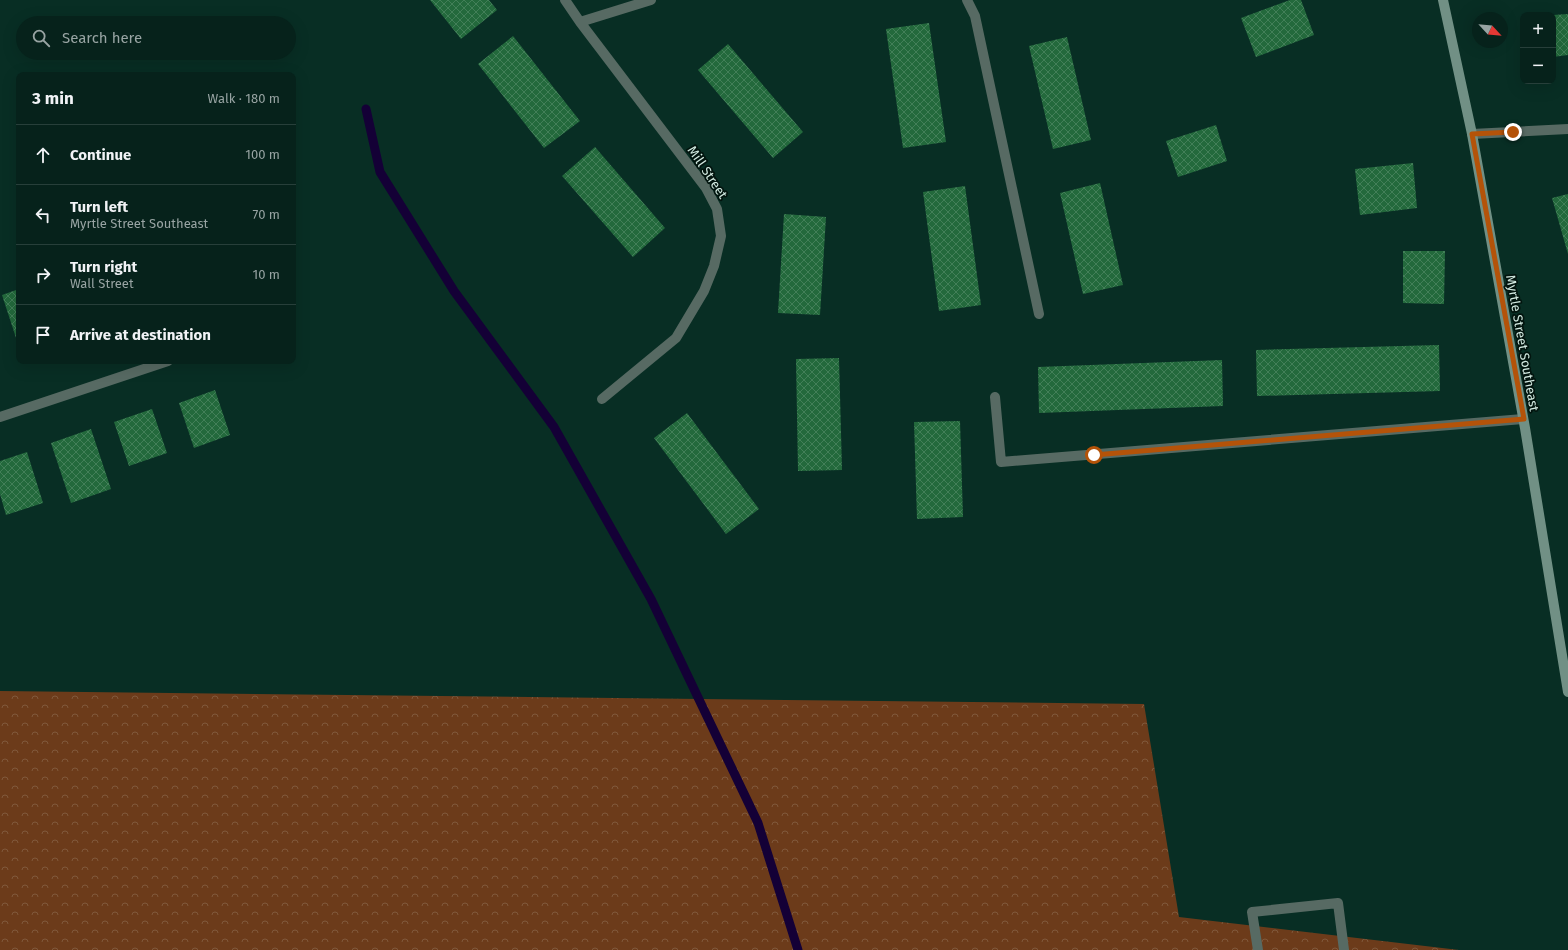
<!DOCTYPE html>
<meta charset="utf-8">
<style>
:root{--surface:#06221b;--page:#142f28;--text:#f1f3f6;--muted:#98a4a3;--line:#273f3a}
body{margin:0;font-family:"Fira Sans",sans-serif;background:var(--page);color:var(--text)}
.controls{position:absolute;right:12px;top:12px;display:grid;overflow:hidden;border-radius:8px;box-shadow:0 4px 16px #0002}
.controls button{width:36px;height:36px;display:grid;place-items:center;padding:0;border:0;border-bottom:1px solid var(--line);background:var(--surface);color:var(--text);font:20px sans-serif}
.compass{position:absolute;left:1472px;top:12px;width:36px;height:36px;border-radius:50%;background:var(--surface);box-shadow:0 4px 16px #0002;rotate:116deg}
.stop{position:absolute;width:12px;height:12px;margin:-9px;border:3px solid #b45309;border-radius:50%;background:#fff}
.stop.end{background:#b45309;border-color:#fff;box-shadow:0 1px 4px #0008}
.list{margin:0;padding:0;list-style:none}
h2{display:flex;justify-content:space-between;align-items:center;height:52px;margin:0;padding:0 16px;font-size:17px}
h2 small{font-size:13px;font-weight:400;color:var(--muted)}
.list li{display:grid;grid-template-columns:26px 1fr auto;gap:12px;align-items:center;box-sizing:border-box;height:60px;padding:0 16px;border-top:1px solid var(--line)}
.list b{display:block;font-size:15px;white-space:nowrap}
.list p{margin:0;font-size:13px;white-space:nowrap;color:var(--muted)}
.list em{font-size:13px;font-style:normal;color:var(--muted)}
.icon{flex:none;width:22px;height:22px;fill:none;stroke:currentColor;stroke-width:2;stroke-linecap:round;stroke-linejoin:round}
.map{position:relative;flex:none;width:1568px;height:950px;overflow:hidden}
.search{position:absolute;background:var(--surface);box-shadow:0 4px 16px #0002;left:16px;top:16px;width:280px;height:44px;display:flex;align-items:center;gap:10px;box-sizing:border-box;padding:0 14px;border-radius:22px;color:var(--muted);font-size:15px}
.panel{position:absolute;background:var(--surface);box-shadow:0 4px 16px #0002;left:16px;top:72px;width:280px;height:292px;border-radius:8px}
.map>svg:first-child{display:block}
.forest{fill:url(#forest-crowns)}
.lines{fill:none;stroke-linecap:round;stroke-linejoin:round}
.stream{stroke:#140036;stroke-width:9}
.building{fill:url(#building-cross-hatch)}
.lane{stroke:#576a63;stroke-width:10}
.street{stroke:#576a63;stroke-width:10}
.secondary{stroke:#719085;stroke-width:10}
.route{stroke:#b45309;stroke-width:5}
.labels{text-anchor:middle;stroke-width:3.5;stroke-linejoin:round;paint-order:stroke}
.street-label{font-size:13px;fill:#d3ebe2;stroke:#02140e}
</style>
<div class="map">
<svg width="1568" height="950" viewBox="0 0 1568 950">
<defs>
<pattern id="forest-crowns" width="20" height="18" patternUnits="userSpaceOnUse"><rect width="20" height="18" fill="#6c3b1a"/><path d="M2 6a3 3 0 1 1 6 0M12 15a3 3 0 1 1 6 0" fill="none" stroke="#80583b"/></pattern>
<pattern id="building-cross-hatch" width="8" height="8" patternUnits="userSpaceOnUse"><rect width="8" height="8" fill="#23693c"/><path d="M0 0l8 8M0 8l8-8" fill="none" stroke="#427f58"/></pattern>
</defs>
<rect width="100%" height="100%" fill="#082e24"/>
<path class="forest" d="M0 691 1144 704 1179 917 1459 950H0Z"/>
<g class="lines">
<path class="stream" d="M366 109 380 172 454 291 554 427 651 599 758 823 798 950"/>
</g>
<path class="building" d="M430 0H489L497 10 461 39Z
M1290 0H1301L1314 35 1256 57 1241 18Z
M1568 14V55L1553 57V15Z
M929 23 946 142 903 148 886 29Z
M513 36 580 121 544 148 478 64Z
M1067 37 1091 140 1053 149 1029 46Z
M728 44 803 132 773 158 698 70Z
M1216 125 1227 161 1178 177 1166 141Z
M595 147 665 228 633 257 562 176Z
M1413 163 1417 208 1360 215 1355 169Z
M1100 183 1123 285 1083 294 1060 193Z
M965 186 981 305 939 311 923 192Z
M1568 194V254L1552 198Z
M784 214 826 217 820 315 778 313Z
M1403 251H1445L1444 304 1403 303Z
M19 289V347L2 295Z
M1439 345 1440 391 1257 396 1256 350Z
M839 358 842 470 798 471 796 359Z
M1222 360 1223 406 1039 413 1038 367Z
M23 361H34L24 364Z
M215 390 230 435 194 448 179 403Z
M152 409 167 453 129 466 114 422Z
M687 413 759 509 726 534 654 438Z
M960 421 963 517 917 519 914 422Z
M91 429 111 489 71 503 51 443Z
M27 452 43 503 6 515 0 494V461Z"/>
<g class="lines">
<path class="lane" d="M995 397 1001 462 1523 419
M1258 950 1252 912 1338 903 1344 950"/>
<path class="street" d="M565 0 580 22 706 188 717 209 721 236 714 266 704 291 676 338 602 399
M967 0 975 16 1039 314
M580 22 651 0
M1472 134 1568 129
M0 417 168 361"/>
<path class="secondary" d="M1443 0 1472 134 1525 428 1568 692"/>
</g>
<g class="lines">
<path class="route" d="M1094 455 1524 419 1472 134 1513 132"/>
</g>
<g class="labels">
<g class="street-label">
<text transform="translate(708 172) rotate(56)" y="5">Mill Street</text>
<text transform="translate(1523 343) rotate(80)" y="5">Myrtle Street Southeast</text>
</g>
</g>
</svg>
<div class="controls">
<button>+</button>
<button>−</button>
</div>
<svg class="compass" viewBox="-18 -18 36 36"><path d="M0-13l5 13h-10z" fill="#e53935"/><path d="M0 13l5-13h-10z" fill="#98a4a3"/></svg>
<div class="stop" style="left:1094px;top:455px"></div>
<div class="stop end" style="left:1513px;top:132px"></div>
<div class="search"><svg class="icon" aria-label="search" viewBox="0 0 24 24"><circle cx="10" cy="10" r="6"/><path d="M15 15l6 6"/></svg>Search here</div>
<section class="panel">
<h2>3 min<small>Walk · 180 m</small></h2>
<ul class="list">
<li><svg class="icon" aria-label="ahead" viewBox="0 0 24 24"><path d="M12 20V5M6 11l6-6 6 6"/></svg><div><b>Continue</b></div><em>100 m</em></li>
<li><svg class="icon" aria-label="left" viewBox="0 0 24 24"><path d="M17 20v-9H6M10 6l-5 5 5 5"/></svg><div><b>Turn left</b><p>Myrtle Street Southeast</p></div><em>70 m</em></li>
<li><svg class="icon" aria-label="right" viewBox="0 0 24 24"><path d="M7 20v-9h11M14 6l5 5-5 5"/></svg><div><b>Turn right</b><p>Wall Street</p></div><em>10 m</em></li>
<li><svg class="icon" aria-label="arrive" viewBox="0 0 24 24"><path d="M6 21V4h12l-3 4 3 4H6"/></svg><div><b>Arrive at destination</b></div></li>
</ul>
</section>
</div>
